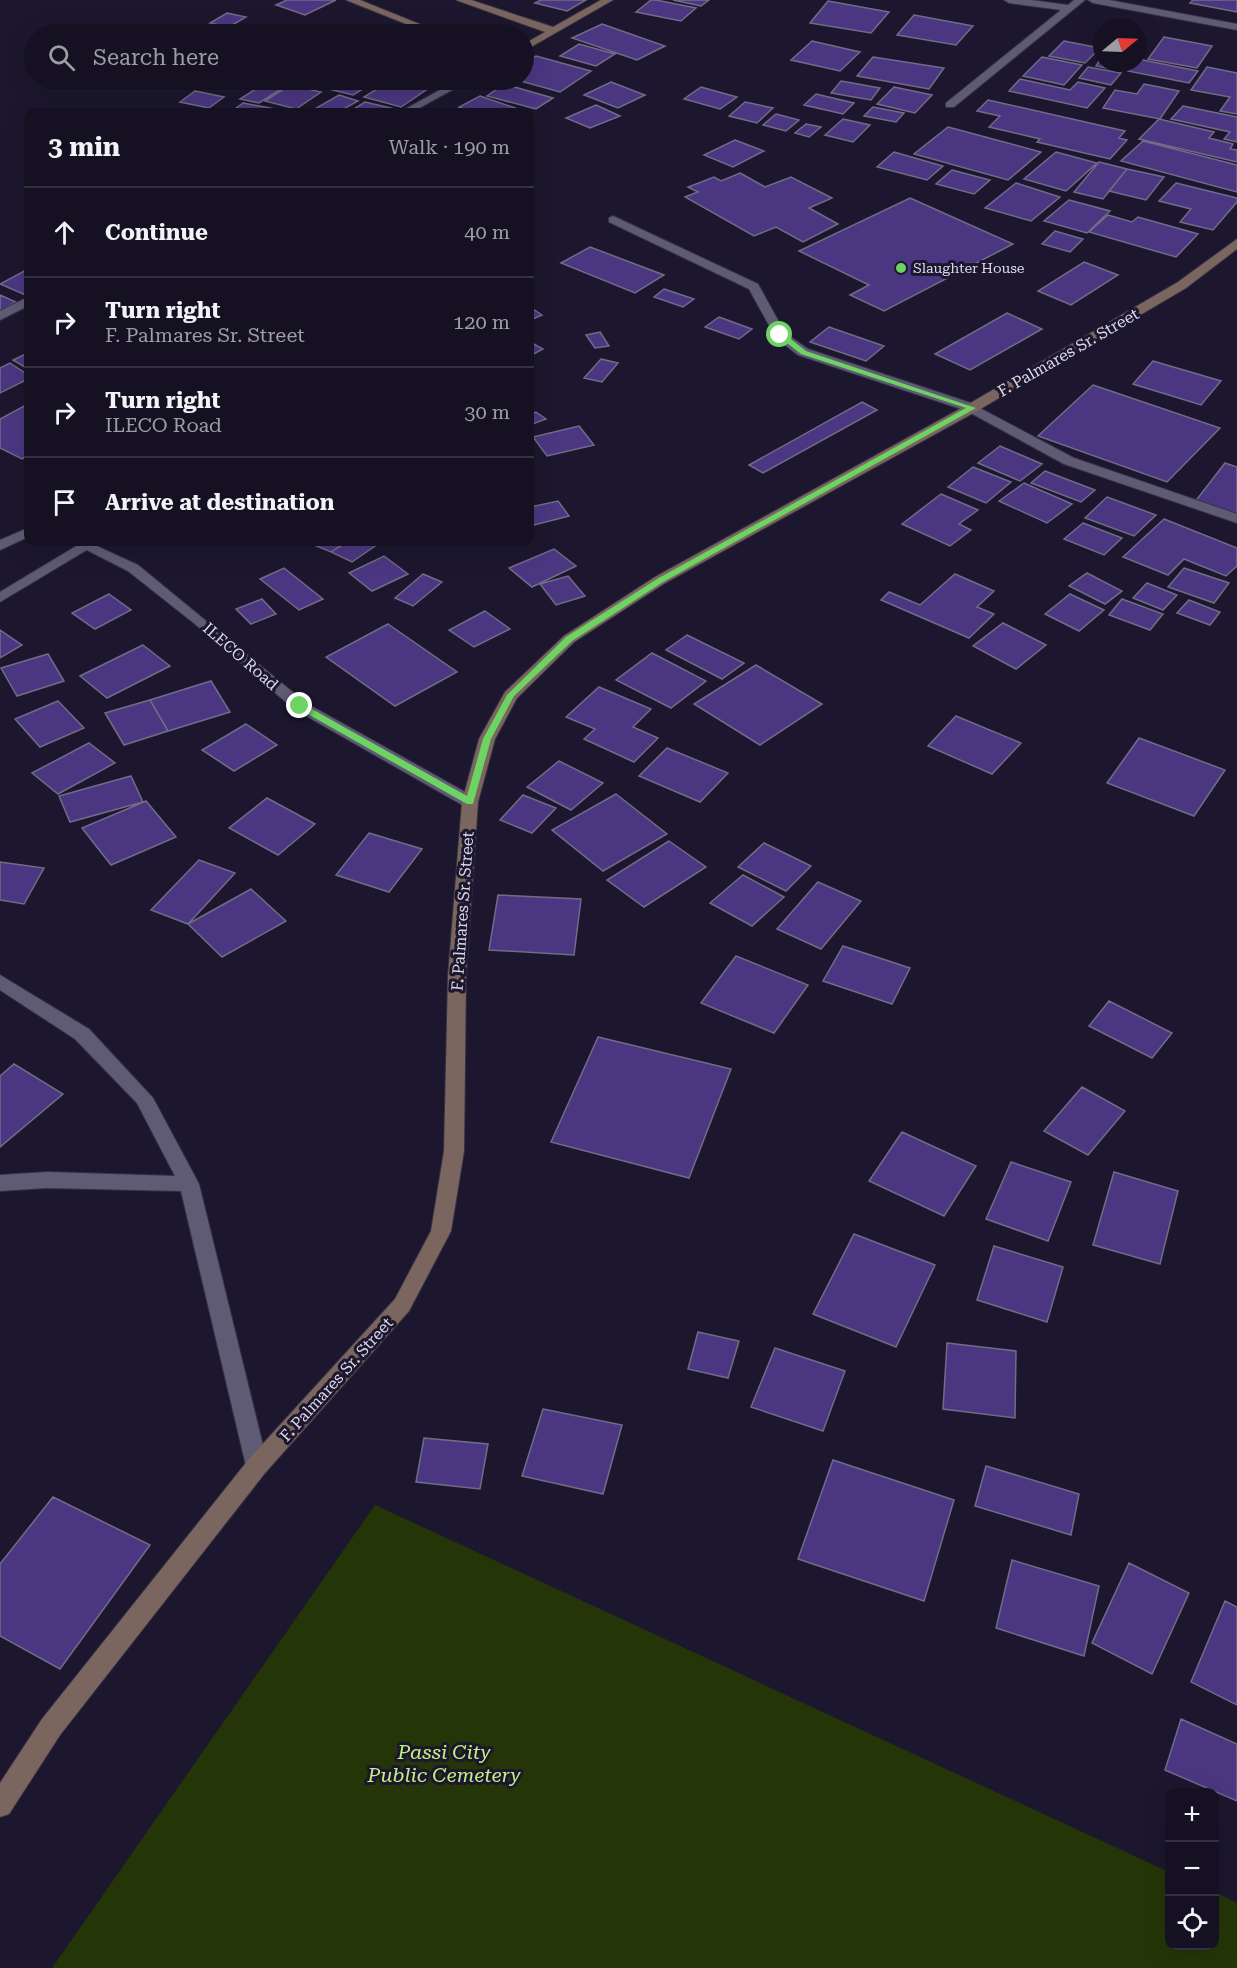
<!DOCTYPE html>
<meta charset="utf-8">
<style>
:root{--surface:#151122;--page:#221f2f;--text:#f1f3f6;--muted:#9d9da5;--line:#343140}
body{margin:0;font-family:"Roboto Serif",serif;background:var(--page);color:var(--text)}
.controls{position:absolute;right:18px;bottom:18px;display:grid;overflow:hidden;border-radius:12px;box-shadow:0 6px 24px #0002}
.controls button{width:54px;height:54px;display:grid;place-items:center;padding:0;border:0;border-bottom:2px solid var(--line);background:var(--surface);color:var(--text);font:30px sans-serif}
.compass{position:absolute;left:1093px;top:18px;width:54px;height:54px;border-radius:50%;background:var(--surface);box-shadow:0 6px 24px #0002;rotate:71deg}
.stop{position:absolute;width:18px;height:18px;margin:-14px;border:4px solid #6dd362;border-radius:50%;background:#fff}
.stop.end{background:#6dd362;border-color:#fff;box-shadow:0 2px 6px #0008}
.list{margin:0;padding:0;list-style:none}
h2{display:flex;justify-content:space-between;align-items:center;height:78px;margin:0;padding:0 24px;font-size:26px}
h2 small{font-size:20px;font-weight:400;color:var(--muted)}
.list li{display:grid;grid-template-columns:39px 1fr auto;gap:18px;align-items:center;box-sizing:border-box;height:90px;padding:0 24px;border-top:2px solid var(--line)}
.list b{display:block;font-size:22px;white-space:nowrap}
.list p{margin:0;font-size:20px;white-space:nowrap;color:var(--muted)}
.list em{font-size:20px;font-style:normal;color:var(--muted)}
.icon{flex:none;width:33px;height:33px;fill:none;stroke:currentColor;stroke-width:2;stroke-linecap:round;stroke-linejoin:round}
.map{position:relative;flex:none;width:1237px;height:1968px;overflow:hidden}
.search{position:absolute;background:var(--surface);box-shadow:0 6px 24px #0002;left:24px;top:24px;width:510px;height:66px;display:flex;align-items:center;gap:15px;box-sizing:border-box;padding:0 21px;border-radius:33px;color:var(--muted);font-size:22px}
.panel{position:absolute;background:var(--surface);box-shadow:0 6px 24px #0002;left:24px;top:108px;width:510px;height:438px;border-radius:12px}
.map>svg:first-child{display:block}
.green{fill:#243608}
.building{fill:#4b3781;stroke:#706c87;stroke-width:1.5}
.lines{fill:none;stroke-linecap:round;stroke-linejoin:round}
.lane-casing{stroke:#363244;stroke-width:2}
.street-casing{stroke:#363244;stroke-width:2}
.secondary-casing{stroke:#363244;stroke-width:2}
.lane{fill:#5f5b75;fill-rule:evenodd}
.street{fill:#5f5b75;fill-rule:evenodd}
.secondary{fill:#7a665e;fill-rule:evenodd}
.route{fill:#6dd362}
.poi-dot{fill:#6dd362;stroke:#1c172e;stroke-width:2}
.labels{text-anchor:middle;stroke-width:6;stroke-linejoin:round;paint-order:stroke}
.far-poi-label{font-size:14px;fill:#dbd9e9;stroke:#1c172e;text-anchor:start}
.street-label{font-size:16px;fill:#dbd9e9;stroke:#1c172e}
.near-park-label{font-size:20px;font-style:italic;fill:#c0f282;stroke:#1c172e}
</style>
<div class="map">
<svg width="1237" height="1968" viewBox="0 0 1237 1968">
<rect width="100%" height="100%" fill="#1c172e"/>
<path class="green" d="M375 1505 1169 1872 1170 1946H1214L1215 1892 1237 1903V1968H52Z"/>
<path class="building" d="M287 0H336L305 15 276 5Z
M541 0H586L567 11 535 3Z
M651 0H656L696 8 681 21 636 12Z
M673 0H709L701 6Z
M1193 0H1237V12L1190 3Z
M828 1 889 12 871 33 810 23Z
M227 13 246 17 229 27 210 23Z
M914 15 973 26 956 45 897 35Z
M602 24 665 46 637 60 572 38Z
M1164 37 1212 46 1197 68 1148 59Z
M812 41 860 52 840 71 791 60Z
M1064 41 1100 48 1085 63 1049 56Z
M579 44 615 54 596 66 560 56Z
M536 56 591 71 560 92 517 80H524V63Z
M1102 56V63H1127L1122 71 1096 66Z
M873 57 944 68 929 89 857 76Z
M1042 57 1082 65 1064 85 1023 76Z
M1138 59 1198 71 1189 83 1128 71 1134 63H1138Z
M1088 67 1121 73 1111 85 1079 78Z
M1207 67 1237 73V114L1220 111 1230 97 1191 90Z
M1020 79 1070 90 1078 82 1105 88 1087 108 1009 91Z
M270 80 289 84 259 103 240 99Z
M320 80H378L353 95 312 85Z
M413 80H443L430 89 408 83Z
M390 81 426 90 401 107 364 97Z
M841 81 880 88 871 100 831 93Z
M611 82 645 95 618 108 584 95Z
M504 84 553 98 536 109 487 96Z
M1144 84 1179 91 1160 119 1103 108 1115 90 1137 94Z
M290 85 321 92 296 109 265 101Z
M701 87 737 97 720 109 684 99Z
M894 87 932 95 915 113 877 104Z
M195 91 224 97 209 108 180 102Z
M816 94 854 103 843 114 804 105Z
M339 95 358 101 338 112 311 111Z
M480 96 527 112H473L459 107Z
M988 100 1125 131 1119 138 1127 140 1110 159 1037 142 1040 139 989 127 1000 116 977 111Z
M365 102 391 108 384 112H349Z
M745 102 773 108 757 123 729 116Z
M243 103 286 111 231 112Z
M596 105 620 116 590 128 566 118Z
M1183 106 1237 117V142L1224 139 1230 132 1171 119Z
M873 107 904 113 896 122 864 116Z
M776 114 799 120 786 131 763 125Z
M843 119 870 125 853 142 825 135Z
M1159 119 1214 132 1209 138 1233 144 1230 149 1237 150V162L1139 139Z
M806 124 821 127 809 137 795 133Z
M948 127 1041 152 1008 180 914 154Z
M735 140 764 151 733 167 704 155Z
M1143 141 1237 165V192L1121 161Z
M894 152 943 166 927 180 877 167Z
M1056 152 1097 163 1066 191 1024 179Z
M1099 162 1127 169 1103 199 1074 192Z
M1127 169 1164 177 1146 200 1109 191Z
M952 170 990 180 974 194 936 184Z
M740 173 765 187 791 177 832 198 809 208 838 224 803 242 776 227 754 236 685 197 698 192 688 187 714 177 721 181Z
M1016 183 1060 197 1031 221 985 208Z
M1176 183 1237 198V202L1213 230 1180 222 1191 209 1159 201Z
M910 198 1013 244 884 311 850 295 869 285 799 251Z
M1069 200 1110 211 1087 233 1044 221Z
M1108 215 1132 222 1138 217 1198 234 1176 257 1089 232Z
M1055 231 1083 239 1070 252 1042 244Z
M590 247 664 275 635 293 561 263Z
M1084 262 1118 275 1071 305 1038 291Z
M28 269V296L0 284Z
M664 289 694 299 683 307 654 297Z
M0 295 16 302 0 311Z
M530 307 542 315 530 320Z
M1007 313 1042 329 970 370 935 354Z
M719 317 752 329 739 339 705 327Z
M829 327 884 346 866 361 810 342Z
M600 332 609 346 595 348 586 335Z
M530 342 543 349 530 356Z
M28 353V369L13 360Z
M601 359 618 363 602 382 584 378Z
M1153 361 1221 381 1201 405 1133 384Z
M10 363 28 375V379L0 393V368Z
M1093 385 1220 428 1167 482 1038 436Z
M862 402 877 410 763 473 749 465Z
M24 406 28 408V455L22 459 0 448V419Z
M536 412 546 419 530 425V414Z
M579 426 594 445 547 456 533 437Z
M1000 446 1042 464 1020 481 978 463Z
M1225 463 1237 467V517L1194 503Z
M973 467 1011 482 986 503 948 487Z
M1045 471 1095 490 1081 502 1031 483Z
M1024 483 1072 504 1047 523 999 501Z
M941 494 978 510 959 524 971 530 950 546 902 524Z
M1107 497 1156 515 1134 536 1085 518Z
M558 501 569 516 530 526V507Z
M1164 519 1237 548V566L1226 576 1184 559 1168 575 1123 557Z
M1083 523 1122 538 1104 555 1064 539Z
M307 542H346L331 552Z
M347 542H381L352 562 331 552Z
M554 549 576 566 532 587 509 568Z
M384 556 408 574 372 591 349 573Z
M284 568 323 599 299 610 260 579Z
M1184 568 1229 583 1214 603 1168 587Z
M1087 573 1122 591 1105 604 1069 586Z
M423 574 442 582 413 606 395 598Z
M955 574 994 591 977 607 994 614 969 638 881 600 889 592 920 605Z
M568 576 585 596 556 605 540 584Z
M1147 583 1177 595 1163 610 1133 598Z
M109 594 131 610 95 629 72 613Z
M1070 594 1104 610 1079 631 1045 614Z
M262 599 276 614 251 624 236 609Z
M1122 599 1163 614 1150 630 1109 615Z
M1189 600 1220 612 1210 625 1177 613Z
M485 611 510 629 474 647 449 630Z
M1003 623 1046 645 1016 669 973 646Z
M388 624 457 672 395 706 326 657Z
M0 630 22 645 0 658Z
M687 635 744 663 722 679 666 650Z
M143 645 170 666 107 698 80 676Z
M652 653 706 681 671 708 616 680Z
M48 654 64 681 17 696 1 668Z
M756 665 822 704 760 745 694 704Z
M211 681 230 712 168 731 150 700Z
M599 687 651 709 633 727 658 738 634 762 584 739 595 729 566 717Z
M150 700 168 731 124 745 105 713Z
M58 701 84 728 40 747 15 719Z
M956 716 1021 743 992 774 928 746Z
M246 724 277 745 234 771 202 750Z
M1139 738 1225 770 1194 816 1107 783Z
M89 743 115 763 58 794 32 773Z
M667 748 728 773 700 802 639 776Z
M559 761 603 783 571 810 527 787Z
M131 776 143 802 70 822 59 796Z
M616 794 667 834 603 871 552 830Z
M523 795 556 808 532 833 500 820Z
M267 798 315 824 278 855 229 828Z
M146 801 176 837 111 865 82 828Z
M369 833 422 849 389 892 336 875Z
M669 841 706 867 644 907 607 880Z
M764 843 811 866 786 891 738 867Z
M199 860 235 873 188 924 151 910Z
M0 862 44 868 24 904 0 900Z
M743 875 784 897 752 926 710 903Z
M818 882 861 901 821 949 777 929Z
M251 889 286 921 222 957 188 924Z
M498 895 581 899 574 955 489 950Z
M843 946 910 968 892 1004 823 981Z
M736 956 808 985 774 1033 701 1003Z
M1109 1001 1172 1033 1152 1058 1089 1026Z
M598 1037 731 1069 689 1178 551 1142Z
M14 1064 63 1094 0 1147V1076Z
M1082 1087 1125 1111 1088 1155 1044 1131Z
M902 1132 976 1166 944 1216 869 1181Z
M1011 1162 1071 1182 1048 1241 986 1219Z
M1114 1172 1178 1191 1160 1264 1093 1245Z
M854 1234 935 1265 896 1347 813 1314Z
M994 1246 1063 1267 1047 1322 977 1300Z
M698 1332 739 1341 728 1378 688 1369Z
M947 1343 1016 1351 1015 1418 943 1409Z
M775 1348 845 1371 823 1431 751 1407Z
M543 1409 622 1425 603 1494 522 1476Z
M424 1438 488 1444 480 1489 416 1482Z
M833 1460 954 1500 924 1601 798 1559Z
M986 1466 1079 1494 1071 1535 975 1506Z
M53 1497 150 1545 60 1669 0 1636V1564Z
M1012 1560 1099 1586 1084 1656 996 1628Z
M1129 1563 1189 1593 1152 1674 1092 1643Z
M1225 1601 1237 1607V1705L1191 1682Z
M1181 1719 1237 1744V1801L1165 1770Z"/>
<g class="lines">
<defs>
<path id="lane" d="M613 216 758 284 785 333 808 349 977 405 979 408 977 411H967L798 355 776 338 749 289 609 222V218Z
M28 528V537L0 550V540Z
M83 542H91L95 545 0 602V592Z"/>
<path id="street" d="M1004 0H1031L1068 5 1074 0H1085L954 107H946V103L1061 10 1009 3Z
M1088 0H1109L1237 24V30L1093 3Z
M458 80H470L412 112H400Z
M28 297V306L0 320V311Z
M972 404 1074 458 1237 514V523L1064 464 967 411 965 408 967 405Z
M71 542H88L138 565 306 703 476 798 478 802 476 806H464L294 709 195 624 128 571Z
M0 975 89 1029 153 1098 199 1184 268 1466 265 1473 257 1476 249 1473 246 1466 181 1191 47 1188 0 1191V1175L47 1172 175 1176 137 1103 75 1039 0 990Z"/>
<path id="secondary" d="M346 0H360L444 34H431Z
M456 0H471L553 27 601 0H613L524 51V44L545 32Z
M1237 239V249L1186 288 977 411 665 583 574 642 517 698 495 739 478 802 466 976 464 1151 451 1231 409 1311 265 1473 60 1735 9 1814 0 1817V1783L42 1719 249 1459 395 1299 431 1231 444 1151 448 976 462 802 479 739 505 692 564 636 655 577 967 405 1178 282Z"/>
</defs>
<use href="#lane" class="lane-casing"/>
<use href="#street" class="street-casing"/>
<use href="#secondary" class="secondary-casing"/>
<use href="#lane" class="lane"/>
<use href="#street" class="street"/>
<use href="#secondary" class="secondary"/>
</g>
<path class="route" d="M778 333H783L806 351 976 408 663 582 572 641 514 696 491 739 473 804H467L297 708V704H303L467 796 483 739 507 695 566 637 657 579 966 408 801 354 778 336Z"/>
<circle class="poi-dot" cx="901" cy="268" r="6"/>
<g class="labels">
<g class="far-poi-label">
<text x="913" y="273">Slaughter House</text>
</g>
<g class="street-label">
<text transform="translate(1068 352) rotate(-30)" y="6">F. Palmares Sr. Street</text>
<text transform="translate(241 656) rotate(41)" y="6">ILECO Road</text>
<text transform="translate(462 911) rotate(-86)" y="6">F. Palmares Sr. Street</text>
<text transform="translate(336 1379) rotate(-48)" y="6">F. Palmares Sr. Street</text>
</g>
<g class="near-park-label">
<text x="444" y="1759">Passi City<tspan x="444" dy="23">Public Cemetery</tspan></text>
</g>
</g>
</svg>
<div class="controls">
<button>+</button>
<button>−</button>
<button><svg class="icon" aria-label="locate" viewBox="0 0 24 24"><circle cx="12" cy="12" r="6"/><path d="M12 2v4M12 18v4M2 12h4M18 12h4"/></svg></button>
</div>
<svg class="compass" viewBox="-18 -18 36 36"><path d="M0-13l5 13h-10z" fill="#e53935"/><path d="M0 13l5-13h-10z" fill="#9d9da5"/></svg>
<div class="stop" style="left:780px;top:335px"></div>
<div class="stop end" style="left:300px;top:706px"></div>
<div class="search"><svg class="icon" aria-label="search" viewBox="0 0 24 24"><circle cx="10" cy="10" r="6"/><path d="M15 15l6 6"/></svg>Search here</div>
<section class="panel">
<h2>3 min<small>Walk · 190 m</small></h2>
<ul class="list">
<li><svg class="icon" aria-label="ahead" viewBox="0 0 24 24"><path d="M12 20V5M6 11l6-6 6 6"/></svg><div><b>Continue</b></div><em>40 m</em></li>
<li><svg class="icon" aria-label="right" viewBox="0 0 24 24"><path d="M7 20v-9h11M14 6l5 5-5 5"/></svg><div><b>Turn right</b><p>F. Palmares Sr. Street</p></div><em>120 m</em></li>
<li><svg class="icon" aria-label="right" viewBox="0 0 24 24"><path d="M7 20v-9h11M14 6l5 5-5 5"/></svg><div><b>Turn right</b><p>ILECO Road</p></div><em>30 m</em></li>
<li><svg class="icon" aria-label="arrive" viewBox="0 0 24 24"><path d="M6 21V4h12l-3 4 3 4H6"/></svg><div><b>Arrive at destination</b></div></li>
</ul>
</section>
</div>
